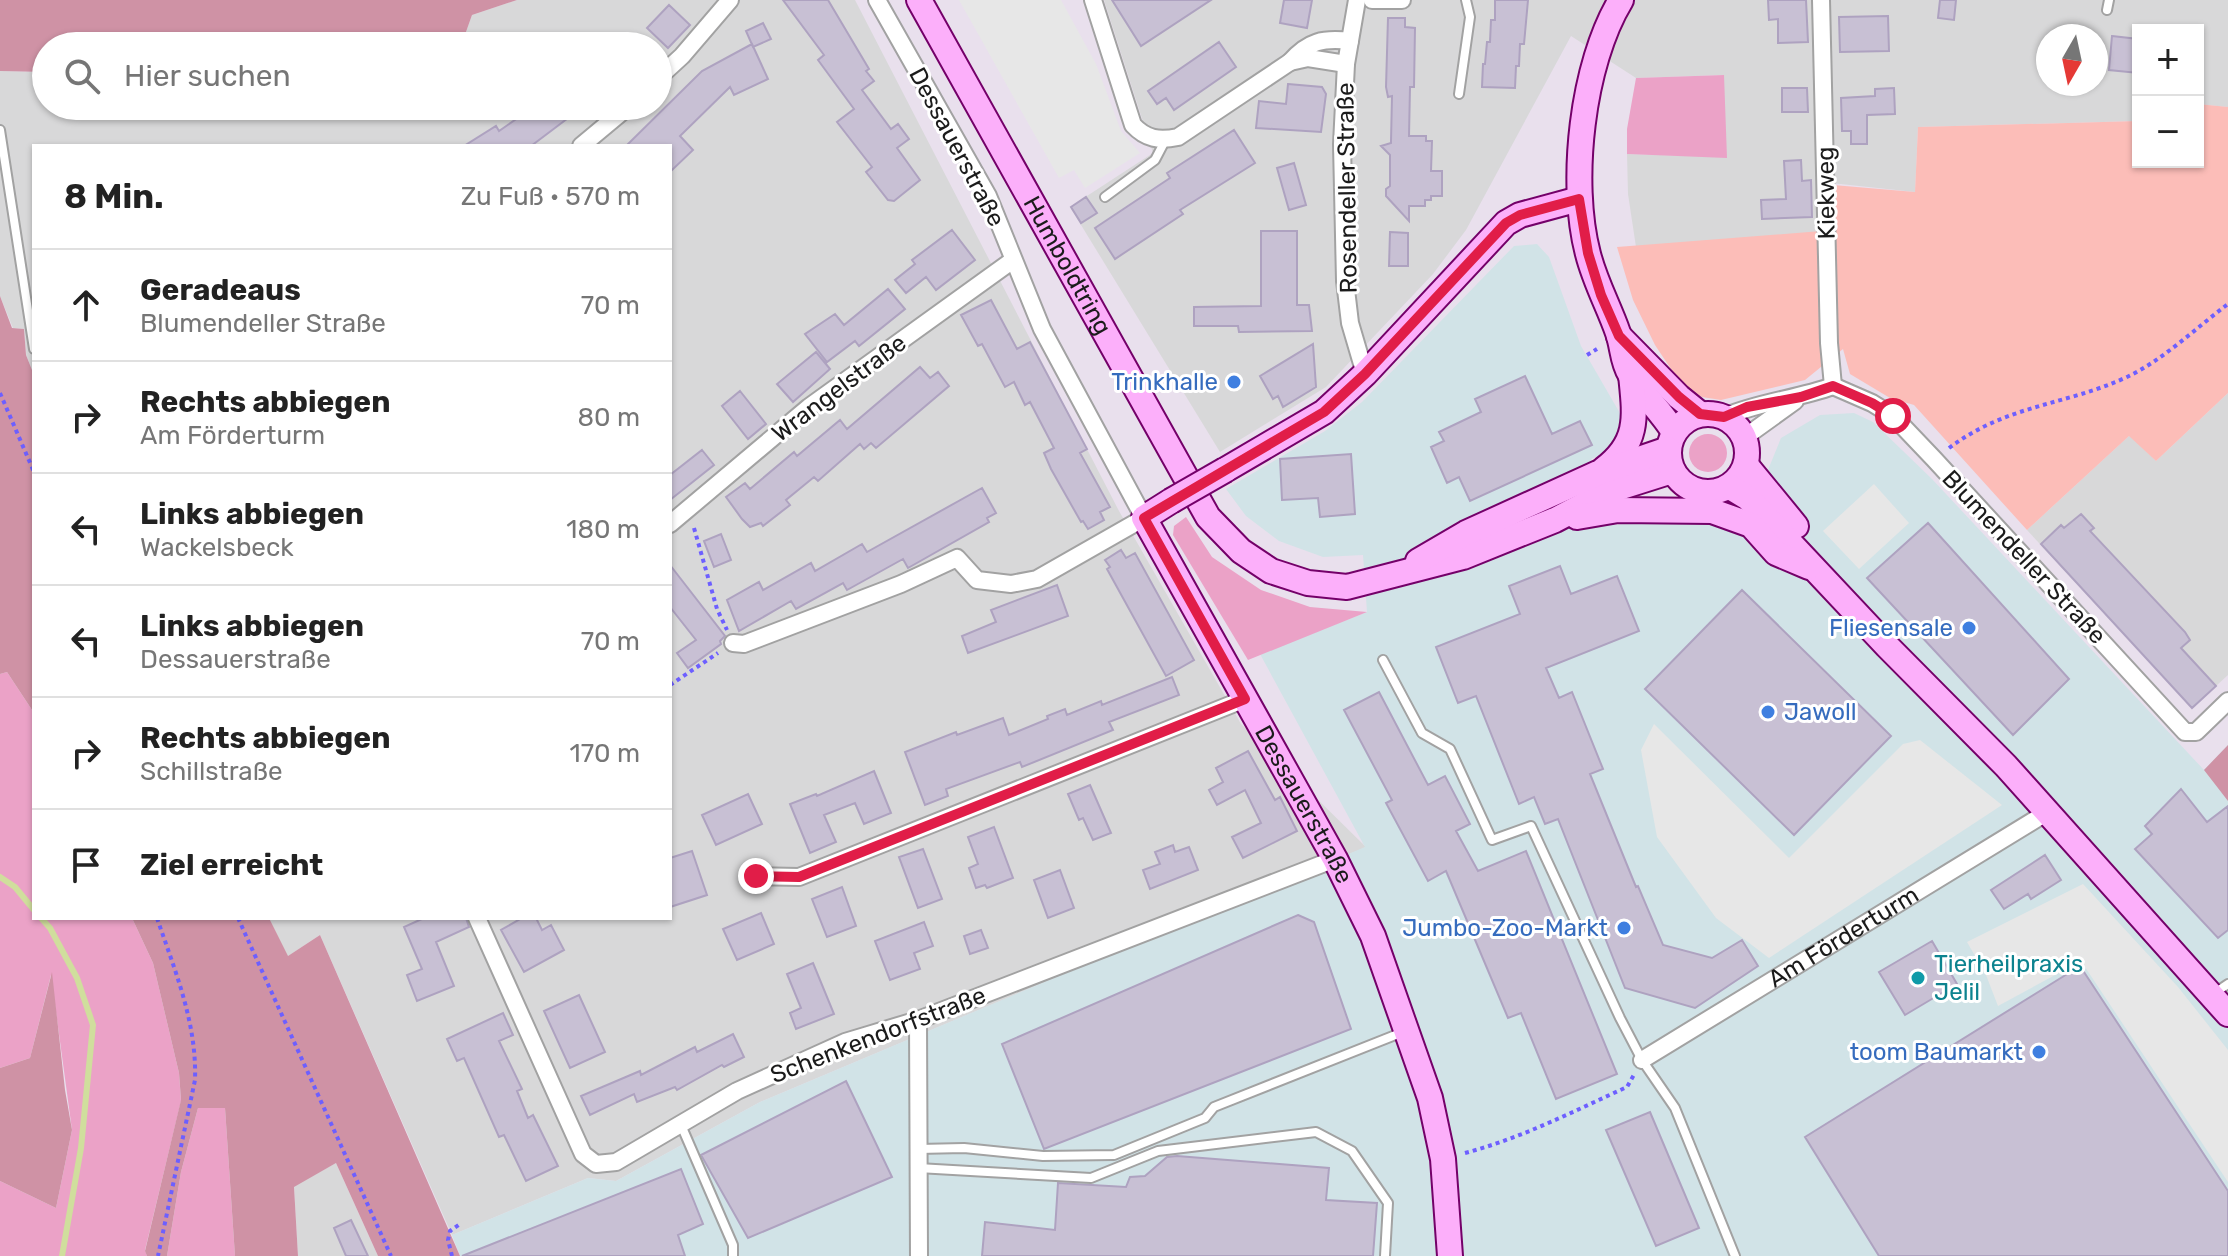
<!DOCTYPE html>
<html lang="de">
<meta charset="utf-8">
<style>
:root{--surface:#fff;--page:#f6f6f6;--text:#222;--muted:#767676;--line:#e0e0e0}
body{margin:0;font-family:Rubik,sans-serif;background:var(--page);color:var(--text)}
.controls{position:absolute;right:24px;top:24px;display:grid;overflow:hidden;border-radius:0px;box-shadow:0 2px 6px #0004}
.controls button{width:72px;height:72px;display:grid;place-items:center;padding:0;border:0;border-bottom:2px solid var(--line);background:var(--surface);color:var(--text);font:40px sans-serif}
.compass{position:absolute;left:2036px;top:24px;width:72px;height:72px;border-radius:50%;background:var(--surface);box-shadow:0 2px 6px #0004;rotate:189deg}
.stop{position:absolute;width:24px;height:24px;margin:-18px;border:6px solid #e11d48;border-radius:50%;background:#fff}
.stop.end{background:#e11d48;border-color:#fff;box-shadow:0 2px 8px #0008}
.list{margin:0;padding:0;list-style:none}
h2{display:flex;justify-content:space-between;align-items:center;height:104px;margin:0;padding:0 32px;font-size:34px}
h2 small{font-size:26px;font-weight:400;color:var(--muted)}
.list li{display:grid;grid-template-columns:52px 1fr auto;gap:24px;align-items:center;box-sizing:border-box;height:112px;padding:0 32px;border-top:2px solid var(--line)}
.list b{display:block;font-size:30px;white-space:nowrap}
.list p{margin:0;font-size:26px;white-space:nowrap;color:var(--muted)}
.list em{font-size:26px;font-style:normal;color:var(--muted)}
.icon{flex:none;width:44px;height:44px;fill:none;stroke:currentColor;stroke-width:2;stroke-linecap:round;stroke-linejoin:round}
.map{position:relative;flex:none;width:2228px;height:1256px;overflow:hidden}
.search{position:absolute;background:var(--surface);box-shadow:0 2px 6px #0004;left:32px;top:32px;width:640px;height:88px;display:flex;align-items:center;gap:20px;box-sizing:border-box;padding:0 28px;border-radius:44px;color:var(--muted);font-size:30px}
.panel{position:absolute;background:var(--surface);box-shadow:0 2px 6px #0004;left:32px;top:144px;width:640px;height:776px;border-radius:0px}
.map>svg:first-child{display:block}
.residential{fill:#d8d8d9;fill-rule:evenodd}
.industrial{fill:#d1e3e7}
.grass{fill:#eba2c7}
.forest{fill:#cf92a5}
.park{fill:#fcbdb8}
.parking{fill:#e7e7e7}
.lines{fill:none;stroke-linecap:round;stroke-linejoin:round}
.stream{stroke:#d0de9d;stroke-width:6}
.building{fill:#c8c0d4;stroke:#aea2c0;stroke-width:2}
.lane-casing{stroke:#a2a2a2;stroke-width:12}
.street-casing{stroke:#a2a2a2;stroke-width:20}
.secondary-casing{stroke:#740069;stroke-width:28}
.path{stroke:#6d5fff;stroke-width:4;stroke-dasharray:4 4;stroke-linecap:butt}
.lane{stroke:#fff;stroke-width:8}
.street{stroke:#fff;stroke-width:16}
.secondary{stroke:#fcaffa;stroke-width:24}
.secondary-bridge-casing{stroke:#740069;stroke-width:28;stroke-linecap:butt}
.secondary-bridge{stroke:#fcaffa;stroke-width:24}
.route{stroke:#e11d48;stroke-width:10}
.shop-dot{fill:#3f7fe0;stroke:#fff;stroke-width:3}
.culture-dot{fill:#0f9aa8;stroke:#fff;stroke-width:3}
.labels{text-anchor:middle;stroke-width:6;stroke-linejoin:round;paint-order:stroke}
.street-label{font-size:24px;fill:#1b1b1b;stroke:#fff}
.shop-label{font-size:24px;fill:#366cbe;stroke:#fff;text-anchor:end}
.culture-label{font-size:24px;fill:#0d838f;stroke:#fff;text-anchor:start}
</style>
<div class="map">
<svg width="2228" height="1256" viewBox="0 0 2228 1256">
<rect width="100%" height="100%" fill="#e9e0ed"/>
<path class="residential" d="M517 0H855L1119 511 1241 724 1366 847 760 1102 616 1181 588 1178 452 1235 320 935 287 957 270 920 670 918V146H34V375L26 355 24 329 13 328 0 296V71L46 72V106H658V46H461L472 15Z
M1104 0H2228V107L2198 104V30H2138V121L1918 127 1915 192 1822 182 1823 232 1636 247 1628 194 1627 154 1726 157 1723 75 1636 78 1571 36 1466 230 1433 274 1326 387 1220 452 1070 207 1153 153ZM2048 36H2096V84H2048Z
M2228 393V675L2192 708 2027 530 2130 435 2156 461Z
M336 1163 378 1256H298L294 1186Z"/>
<path class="industrial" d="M1537 244 1549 257 1581 346 1621 415 1622 428 1611 450 1591 459 1614 525 1661 521 1711 524 1741 536 1781 438 1820 415 1854 413 1873 422 1932 479 2204 770 2228 745V1256H460L452 1235 588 1178 616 1181 760 1102 1365 847 1260 654 1367 612 1363 555 1323 557 1279 541 1246 516 1226 489 1325 431 1362 402 1514 246Z"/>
<path class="grass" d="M1724 75 1727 158 1627 154V129L1636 78Z
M1689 453a19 19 0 1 1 38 0a19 19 0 1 1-38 0Z
M1186 517 1212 557 1261 590 1310 607 1367 612 1248 660 1173 535 1174 526Z
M7 672 34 713V918H132L153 963 179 1073 181 1101 145 1250 147 1256H0V1181L56 1208 72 1130 51 975 30 1058 0 1068V674Z
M198 1108H225L235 1256H167L181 1172Z"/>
<path class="forest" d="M0 0H517L472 15 461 46H46V72L0 71Z
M0 296 12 328 24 329 26 355 34 375V713L7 672 0 674Z
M2228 745V801L2204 770Z
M132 918H272L270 920 288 956 320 935 460 1256H378L336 1163 294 1187 298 1256H235L225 1108H198L181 1172 167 1256H147L145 1251 181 1100 179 1073 153 963Z
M52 972 65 1090 72 1130 56 1208 0 1181V1068L30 1058Z"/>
<path class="park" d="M2198 104 2228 107V393L2156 461 2129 436 2027 530 1914 405 1890 398 1850 374 1843 349 1805 380 1721 400 1702 397 1688 390 1677 378 1655 345 1633 300 1617 247 1834 230 1833 185 1915 192 1918 127 2138 121V162H2198Z"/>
<path class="parking" d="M959 0H1061L1096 64 1121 131 1140 153 1085 188 1074 170 1059 178Z
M1874 484 1909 523 1859 569 1823 531Z
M1654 724 1789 858 1903 744 1920 740 2002 805 1769 958 1716 918 1657 837 1641 750Z
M2083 884 2178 987 2228 1050V1182L2081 961 1998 1006 1986 975 1967 942Z"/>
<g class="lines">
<path class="stream" d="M0 877 15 887 34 910
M41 918 50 928 77 978 93 1025 81 1148 62 1256"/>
</g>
<path class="building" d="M783 0H828L869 69 866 71 874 81 862 90 891 129 898 124 909 139 897 148 920 180 894 201 888 200 866 172 872 167 837 122 854 109 818 60 824 55Z
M1112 0H1211L1141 46Z
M1284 0H1312L1307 28 1280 23Z
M1495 0H1528L1524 44H1520L1519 66H1516L1515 88 1482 87 1483 64H1485L1487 42H1490L1491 20H1495Z
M1768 0H1806L1808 42 1778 43V19L1769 20Z
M1940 0H1956L1954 20 1938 18Z
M669 5 690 25 668 48 647 28Z
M1888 16 1889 51 1840 52 1839 17Z
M1388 18H1405V27L1415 28 1414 87H1410L1409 136H1426V141H1432L1431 171H1442V196H1431V200H1425V206H1409V221L1386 196V189L1390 186V155L1381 146 1391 143V141L1392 96 1388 97 1386 87Z
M763 23 771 39 753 47 746 31Z
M2112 36 2138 39V73L2109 70Z
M1219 42 1236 67 1174 110 1166 98 1157 104 1148 91Z
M752 44 768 79 734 95 730 87 680 136 693 150 670 172V146H626L702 71Z
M1288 84 1322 87 1326 94 1321 132 1256 128 1259 101 1286 104Z
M1782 88H1807L1808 112H1782Z
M1894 88 1895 114 1867 115V144H1851V131H1842L1841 98 1875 96V89Z
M535 106H584L531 146H464L496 126 499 131Z
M1234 130 1255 163 1180 210 1183 214 1115 259 1095 228 1170 178 1167 173Z
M1801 160 1802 181 1811 180 1812 217 1762 219 1761 200 1786 199 1784 161Z
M1294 163 1306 205 1289 210 1277 168Z
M1086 197 1097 213 1081 223 1071 207Z
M952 230 975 260 936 290 926 277 906 293 895 280 915 264 912 260Z
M1261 231H1297V305H1309L1312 331 1239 332 1238 326H1194V307L1261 306Z
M1390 232 1408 233V266H1389Z
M888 289 905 309 859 346 855 341 827 362 805 334 835 314 844 325Z
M991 300 1017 349 1030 342 1087 449 1080 453 1110 507 1100 512 1104 520 1088 529 1083 521 1081 522 1051 469 1044 453 1054 448 1030 402 1025 405 1014 382 1005 387 982 344 978 346 961 315Z
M1313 344 1316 387 1283 407 1278 396 1273 399 1260 376Z
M816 352 830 369 793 402 777 384Z
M920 367 930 378 938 372 949 386 876 448 871 443 864 449 860 444 818 481 814 477 786 500 790 505 763 526 761 523 750 527 742 519 726 497 745 483 750 489 794 452 797 456 840 420 847 429Z
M1525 376 1552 434 1580 421 1592 445 1470 501 1459 477 1447 483 1431 447 1444 441 1439 432 1481 412 1475 399Z
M740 391 766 424 748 439 722 406Z
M702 450 714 465 670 500V475Z
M1351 454 1355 514 1320 517 1318 498 1282 500 1280 459Z
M982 488 996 513 987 518 989 522 908 568 903 559 847 590 843 583 796 609 791 601 739 631 727 600 759 582 763 590 811 563 815 571 862 544 867 552Z
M2081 514 2094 528 2090 531 2185 632 2190 640 2181 648 2216 686 2192 708 2041 544 2061 525 2064 528Z
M1928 523 2069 679 2013 735 1867 578Z
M721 534 731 560 714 567 704 541Z
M1121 550 1126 558 1135 553 1194 660 1166 676 1107 569 1110 567 1105 560Z
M670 565 725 636 720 641 721 644 688 668 677 653 696 640 670 607Z
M1560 566 1571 594 1617 576 1639 631 1546 668 1559 698 1572 692 1603 769 1590 774 1636 887 1638 886 1663 945 1712 958 1742 940 1758 966 1695 1008 1625 988 1558 819 1545 824 1534 797 1519 804 1476 696 1458 703 1436 647 1520 614 1509 586Z
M1057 585 1068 616 968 653 962 636 996 622 991 610Z
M1742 590 1891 736 1794 835 1645 689Z
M1172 677 1179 695 1109 722 1113 730 1022 767 1020 762 946 789 948 796 925 805 905 752 956 732 957 735 1003 718 1009 735 1048 719 1047 716 1065 709 1067 715 1101 701 1102 705Z
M1379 692 1428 785 1445 776 1470 824 1456 831 1478 871 1526 851 1617 1074 1556 1099 1521 1013 1508 1018 1446 871 1428 881 1386 803 1392 800 1344 710Z
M1248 751 1275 800 1280 797 1297 831 1243 858 1232 837 1261 823 1245 790 1217 805 1209 790 1223 782 1216 768Z
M874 771 891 813 864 824 855 803 824 815 836 842 810 853 790 804 816 794 817 796Z
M1090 785 1111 833 1093 840 1083 818 1079 820 1068 794Z
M2181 789 2207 822 2228 806V930L2218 938 2135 849 2152 834 2145 826Z
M748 794 762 824 716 845 702 815Z
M994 827 1013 878 987 888 985 885 976 888 969 868 978 864 968 837Z
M1173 845 1175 852 1189 847 1198 870 1150 889 1143 870 1160 864 1155 852Z
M923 849 942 899 918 908 899 857Z
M692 851 707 895 670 907V858Z
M2045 855 2061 880 2031 899 2028 894 2004 909 1991 890Z
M1060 870 1074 908 1048 918 1034 880Z
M842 887 856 926 827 937 812 899Z
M761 913 774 944 737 960 723 929Z
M1298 915 1314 922 1351 1029 1044 1149 1002 1044Z
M424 918H466L469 927 436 942 454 986 417 1001 407 975 422 969 404 927Z
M522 918H536L542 930 551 925 564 950 524 972 501 930Z
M924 922 933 946 914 953 920 969 890 980 875 941Z
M981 930 988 948 970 954 964 936Z
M1932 941 1957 984 1905 1015 1879 972Z
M813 963 834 1014 796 1029 790 1013 801 1008 787 974Z
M2080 966 2228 1191V1256H1879L1805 1137Z
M579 995 605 1052 570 1068 544 1011Z
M503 1013 513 1035 499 1041 522 1089 517 1091 528 1118 533 1115 558 1166 526 1181 504 1135 499 1137 464 1058 457 1061 447 1039Z
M733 1034 744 1057 724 1067 722 1065 677 1090 675 1087 637 1102 634 1094 590 1115 581 1096 640 1071 641 1075 695 1047 697 1052Z
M846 1081 892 1177 748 1238 701 1155Z
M1650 1112 1699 1228 1656 1246 1606 1130Z
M1177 1156 1329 1168 1326 1200 1377 1203 1373 1256H982L985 1222 1055 1230 1058 1183 1126 1187 1130 1177 1145 1176 1167 1157Z
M681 1169 703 1224 678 1235 685 1256H462Z
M351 1220 368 1256H346L334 1228Z"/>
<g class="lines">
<defs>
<path id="lane" d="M2107 10 2109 0
M1459 94 1470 17 1466 0
M0 130 34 349
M1105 197 1155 160 1166 139
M1383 660 1422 733 1450 749 1492 840 1531 826 1620 1018 1642 1060 1675 1108 1735 1256
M2213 994 2228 984
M681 1125 733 1245V1256
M918 1149 964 1148 1043 1156 1114 1155 1205 1118 1214 1107 1403 1032
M918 1168 1091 1178 1158 1151 1316 1132 1352 1151 1388 1203 1385 1256"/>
<g id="street">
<path d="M1093 0 1133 125C1146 139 1159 141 1178 137L1290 62"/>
<path d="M1357 0 1346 64 1342 144 1345 281 1350 323 1365 374"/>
<path d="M1372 0H1402"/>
<path d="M1821 0 1829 343 1833 386"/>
<path d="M1346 64 1308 58 1290 62C1308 41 1323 38 1350 41"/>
<path d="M658 78 682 56 730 0"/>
<path d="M581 146 629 106"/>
<path d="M1724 417C1759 402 1797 399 1833 386L1872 403 1893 416 1934 459 2185 732H2196L2228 701"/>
<path d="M1745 437 1795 401"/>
<path d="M670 524 809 407 1013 260"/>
<path d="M733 643 744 644 901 584 957 558 977 580 1011 584 1037 579 1144 518 1042 329 988 196 877 0"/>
<path d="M756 876 799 877 1245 699"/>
<path d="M477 918 583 1154 596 1164 616 1162 737 1091 845 1042 918 1020 1335 859"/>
<path d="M918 1020 919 1256"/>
<path id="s1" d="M1642 1060 2046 813"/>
</g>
<g id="secondary">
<path id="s2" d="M919 0 1208 517 1241 551 1271 571 1308 583 1347 587 1463 557 1555 520 1612 490 1672 471"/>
<path d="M1621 0C1582 64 1569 182 1588 254 1595 282 1609 307 1618 333 1623 347 1622 361 1630 374 1643 395 1661 411 1674 432"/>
<path d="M1619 336 1679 397 1700 414"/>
<circle cx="1708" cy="453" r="39"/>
<path d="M1746 465 1796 526"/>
<path d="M1604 469C1640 442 1635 415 1631 375"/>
<path d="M1225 470 1324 412 1365 374 1506 223 1520 215 1579 199"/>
<path d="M1730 487 1748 498 1887 646 2006 766 2228 1014"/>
<path id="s3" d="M1171 501 1144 518 1335 859 1373 936 1430 1098 1443 1159 1450 1256"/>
<path d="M1577 517 1618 510 1712 511 1751 525 1776 553 1809 567"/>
<path d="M1418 561 1466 533 1598 473 1668 449"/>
</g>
</defs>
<use href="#lane" class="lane-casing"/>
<use href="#street" class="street-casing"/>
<use href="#secondary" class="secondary-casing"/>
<path class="path" d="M1587 355 1597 349
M0 393 34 472
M1949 448C2008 404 2064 406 2127 377 2163 360 2196 328 2228 304
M694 528 717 609 727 630
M670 685 718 653
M157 918C175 971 197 1023 195 1080L158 1256
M238 918 391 1256
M1465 1153C1522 1138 1574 1111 1627 1087L1635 1073
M452 1256 448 1240 450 1231 460 1224"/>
<use href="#lane" class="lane"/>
<use href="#street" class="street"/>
<use href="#secondary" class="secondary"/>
<defs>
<path id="secondary-bridge" d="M1171 501 1225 470"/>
</defs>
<use href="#secondary-bridge" class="secondary-bridge-casing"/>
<use href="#secondary-bridge" class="secondary-bridge"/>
</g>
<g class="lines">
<path class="route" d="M756 876 799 877 1245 699 1144 518 1324 412 1365 374 1506 223 1520 215 1579 199 1588 253 1601 295 1619 336 1679 397 1700 414 1724 417 1747 407 1801 397 1833 386 1872 403 1893 416"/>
</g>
<g class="shop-dot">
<circle cx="1234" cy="382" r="8"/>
<circle cx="1969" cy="628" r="8"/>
<circle cx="1768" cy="712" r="8"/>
<circle cx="1624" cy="928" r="8"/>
<circle cx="2039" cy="1052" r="8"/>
</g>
<circle class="culture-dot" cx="1918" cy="978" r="8"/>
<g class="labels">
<g class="street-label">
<text transform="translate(957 147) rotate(62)" y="8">Dessauerstraße</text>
<text transform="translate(1347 188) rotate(-91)" y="8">Rosendeller Straße</text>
<text transform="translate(1826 193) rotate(-91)" y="8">Kiekweg</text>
<text dy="8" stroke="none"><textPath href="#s2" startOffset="304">Humboldtring</textPath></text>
<text transform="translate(839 388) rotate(-37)" y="8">Wrangelstraße</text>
<text transform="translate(2024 557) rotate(47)" y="8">Blumendeller Straße</text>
<text dy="8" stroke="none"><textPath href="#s3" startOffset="360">Dessauerstraße</textPath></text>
<text dy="8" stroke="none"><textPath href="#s1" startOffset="236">Am Förderturm</textPath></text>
<text transform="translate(878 1035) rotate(-21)" y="8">Schenkendorfstraße</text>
</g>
<g class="shop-label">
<text x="1218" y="390">Trinkhalle</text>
<text x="1953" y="636">Fliesensale</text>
<text x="1784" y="720" text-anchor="start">Jawoll</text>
<text x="1608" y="936">Jumbo-Zoo-Markt</text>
<text x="2023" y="1060">toom Baumarkt</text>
</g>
<g class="culture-label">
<text x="1934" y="972">Tierheilpraxis<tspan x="1934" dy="28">Jelil</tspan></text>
</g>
</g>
</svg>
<div class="controls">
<button>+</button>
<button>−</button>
</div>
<svg class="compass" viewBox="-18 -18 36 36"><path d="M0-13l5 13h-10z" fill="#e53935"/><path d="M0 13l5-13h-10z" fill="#767676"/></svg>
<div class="stop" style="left:1893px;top:416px"></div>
<div class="stop end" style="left:756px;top:876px"></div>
<div class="search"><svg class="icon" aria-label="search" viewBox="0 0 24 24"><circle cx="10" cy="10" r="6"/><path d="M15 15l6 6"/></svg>Hier suchen</div>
<section class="panel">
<h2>8 Min.<small>Zu Fuß · 570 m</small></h2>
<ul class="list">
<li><svg class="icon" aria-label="ahead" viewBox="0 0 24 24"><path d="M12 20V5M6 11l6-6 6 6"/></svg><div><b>Geradeaus</b><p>Blumendeller Straße</p></div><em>70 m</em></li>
<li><svg class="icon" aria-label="right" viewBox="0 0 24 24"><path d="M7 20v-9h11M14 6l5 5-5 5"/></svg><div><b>Rechts abbiegen</b><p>Am Förderturm</p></div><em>80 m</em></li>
<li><svg class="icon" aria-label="left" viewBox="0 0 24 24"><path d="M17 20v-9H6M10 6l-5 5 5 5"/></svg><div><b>Links abbiegen</b><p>Wackelsbeck</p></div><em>180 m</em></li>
<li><svg class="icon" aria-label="left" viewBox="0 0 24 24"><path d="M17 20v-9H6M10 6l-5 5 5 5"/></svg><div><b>Links abbiegen</b><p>Dessauerstraße</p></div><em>70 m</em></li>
<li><svg class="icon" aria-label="right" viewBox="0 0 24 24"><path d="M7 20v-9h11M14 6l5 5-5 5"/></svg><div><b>Rechts abbiegen</b><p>Schillstraße</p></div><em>170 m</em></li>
<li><svg class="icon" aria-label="arrive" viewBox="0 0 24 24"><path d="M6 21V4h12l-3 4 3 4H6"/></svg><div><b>Ziel erreicht</b></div></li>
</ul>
</section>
</div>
